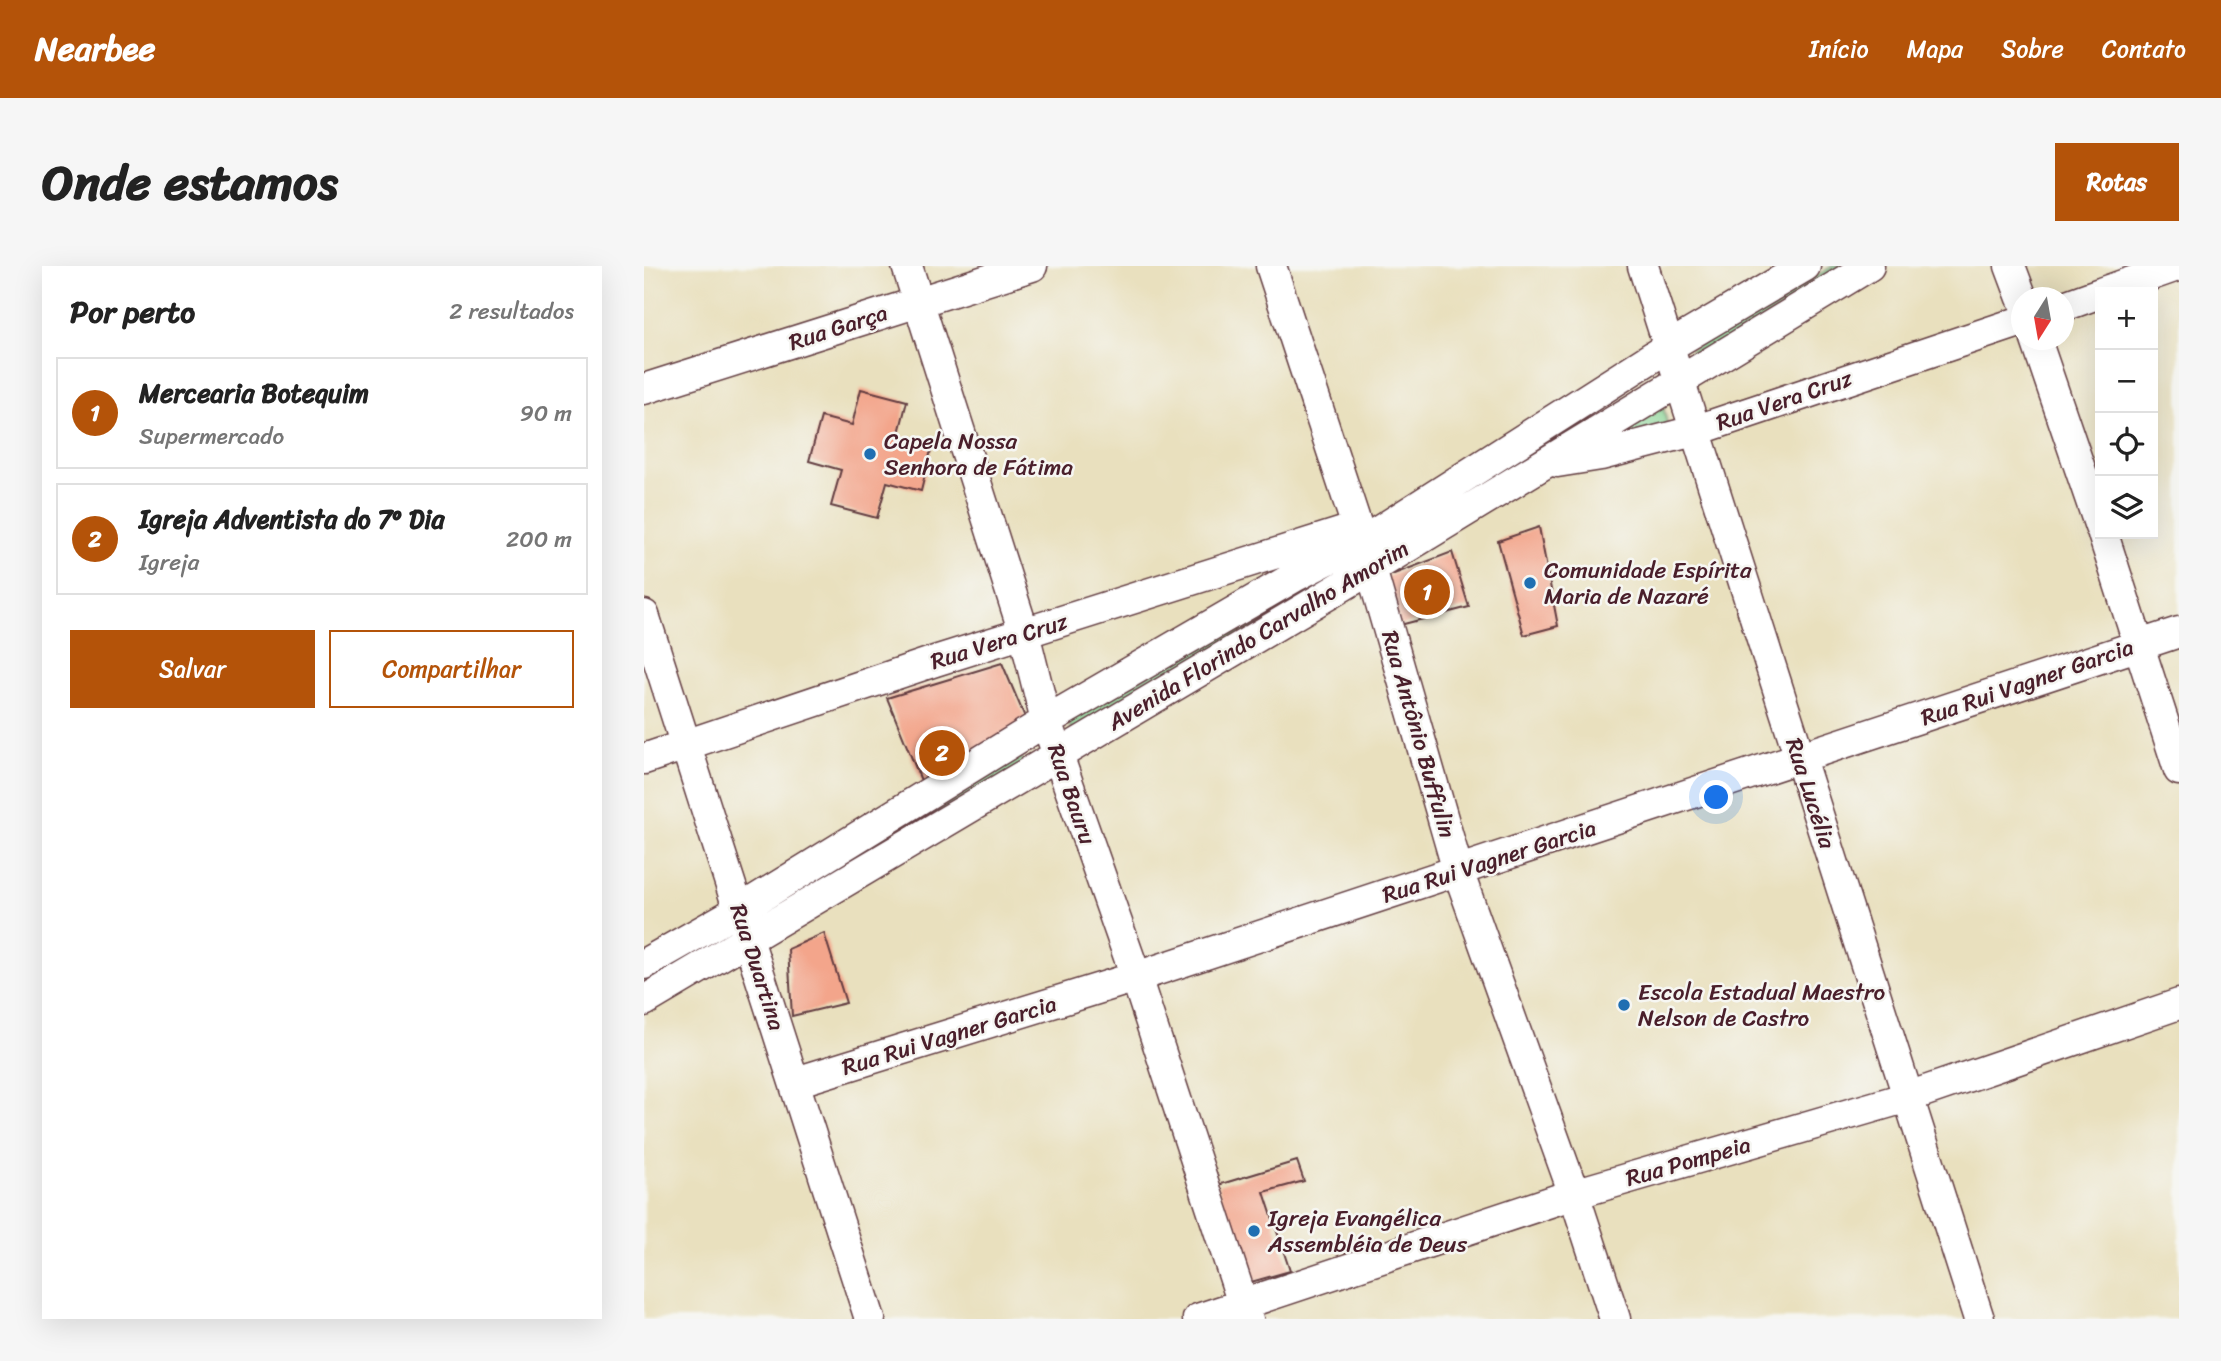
<!DOCTYPE html>
<html lang="pt">
<meta charset="utf-8">
<style>
:root{--surface:#fff;--page:#f6f6f6;--text:#222;--muted:#767676;--line:#e0e0e0;--accent:#b45309}
body{margin:0;font-family:Sriracha,sans-serif;background:var(--page);color:var(--text)}
.controls{position:absolute;right:21px;top:21px;display:grid;overflow:hidden;border-radius:0px;box-shadow:0 7px 28px #0002}
.controls button{width:63px;height:63px;display:grid;place-items:center;padding:0;border:0;border-bottom:2px solid var(--line);background:var(--surface);color:var(--text);font:35px sans-serif}
.compass{position:absolute;left:1367px;top:21px;width:63px;height:63px;border-radius:50%;background:var(--surface);box-shadow:0 7px 28px #0002;rotate:191deg}
.you{position:absolute;left:1073px;top:532px;width:24px;height:24px;margin:-18px;border:5px solid #fff;border-radius:50%;background:#1a73e8;box-shadow:0 0 0 10px #1a73e833}
.badge{display:grid;place-items:center;width:46px;height:46px;border-radius:50%;background:var(--accent);color:#fff;font-size:23px;font-weight:700}
.pin{position:absolute;translate:-50% -50%;border:4px solid #fff;box-shadow:0 2px 7px #0006}
.list{margin:0;padding:0;list-style:none}
h2{display:flex;justify-content:space-between;align-items:center;height:91px;margin:0;padding:0 28px;font-size:30px}
h2 small{font-size:23px;font-weight:400;color:var(--muted)}
.list li{display:grid;grid-template-columns:46px 1fr auto;gap:21px;align-items:center;box-sizing:border-box;height:112px;margin:0 14px 14px;padding:0 14px;border:2px solid var(--line);border-radius:0px}
.list b{display:block;font-size:26px;white-space:nowrap}
.list p{margin:0;font-size:23px;white-space:nowrap;color:var(--muted)}
.list em{font-size:23px;font-style:normal;color:var(--muted)}
.actions{display:flex;gap:14px;padding:21px 28px}
.actions a{flex:1;padding:16px 0;border:2px solid var(--accent);border-radius:0px;text-align:center;font-size:24px;color:var(--accent)}
.actions .main{background:var(--accent);color:#fff}
.icon{flex:none;width:38px;height:38px;fill:none;stroke:currentColor;stroke-width:2;stroke-linecap:round;stroke-linejoin:round}
.map{position:relative;flex:none;width:1535px;height:1053px;overflow:hidden;border-radius:0px}
header{display:flex;align-items:center;gap:42px;box-sizing:border-box;height:98px;padding:0 35px;background:var(--accent);color:#fff}
header strong{font-size:33px}
nav{display:flex;gap:38px;margin-inline-start:auto;font-size:24px}
.intro{display:flex;align-items:center;justify-content:space-between;box-sizing:border-box;height:168px;padding:0 42px}
h1{margin:0;font-size:49px}
.button{padding:18px 32px;border-radius:0px;background:var(--accent);color:#fff;font-size:24px;font-weight:700}
main{display:flex;gap:42px;padding:0 42px}
aside{flex:1;background:var(--surface);border-radius:0px;box-shadow:0 7px 28px #0002}
.map>svg:first-child{display:block}
.park{fill:#85d392;stroke:#68795e;stroke-width:2}
.building{fill:#f3a58b}
.lines{fill:none;stroke-linecap:round;stroke-linejoin:round}
.street-casing{stroke:#623c41;stroke-width:33}
.street{stroke:#fff;stroke-width:30}
.poi-dot{fill:#1f6fb2;stroke:#f6f6f2;stroke-width:2.5}
.labels{text-anchor:middle;stroke-width:5;stroke-linejoin:round;paint-order:stroke}
.street-label{font-size:23px;fill:#4a1f2b;stroke:#f6f6f2}
.poi-label{font-size:23px;fill:#4a1f2b;stroke:#f6f6f2;text-anchor:start}
</style>
<header>
<strong>Nearbee</strong>
<nav><a>Início</a><a>Mapa</a><a>Sobre</a><a>Contato</a></nav>
</header>
<div class="intro"><h1>Onde estamos</h1><a class="button">Rotas</a></div>
<main>
<aside>
<h2>Por perto<small>2 resultados</small></h2>
<ul class="list">
<li><span class="badge">1</span><div><b>Mercearia Botequim</b><p>Supermercado</p></div><em>90 m</em></li>
<li><span class="badge">2</span><div><b>Igreja Adventista do 7º Dia</b><p>Igreja</p></div><em>200 m</em></li>
</ul>
<div class="actions"><a class="main">Salvar</a><a>Compartilhar</a></div>
</aside>
<div class="map">
<svg width="1535" height="1053" viewBox="0 0 1535 1053">
<rect width="100%" height="100%" fill="#f6f6f2"/>
<filter id="ink" filterUnits="userSpaceOnUse"><feTurbulence type="fractalNoise" baseFrequency=".0143" numOctaves="2"/><feDisplacementMap in="SourceGraphic" scale="14" xChannelSelector="R" yChannelSelector="G"/><feConvolveMatrix kernelMatrix="1 2 1 2 8 2 1 2 1" color-interpolation-filters="sRGB"/></filter>
<filter id="wash" filterUnits="userSpaceOnUse"><feTurbulence type="fractalNoise" baseFrequency=".00686" numOctaves="4" result="noise"/><feDisplacementMap in="SourceGraphic" scale="28" xChannelSelector="R" yChannelSelector="G"/><feGaussianBlur stdDeviation="1.57" result="paint"/><feColorMatrix in="noise" values="0 0 0 0 0 0 0 0 0 0 0 0 0 0 0 0 0 1.4 0 .05"/><feComposite in="paint" operator="in"/></filter>
<g filter="url(#wash)">
<rect width="100%" height="100%" fill="#e9e0be"/>
<path class="park" d="M1189 0H1207L1049 94 1047 84Z
M1019 140 1026 170 973 184 966 164Z
M664 316 680 325 431 473 424 455Z
M376 491 384 499 114 656V646Z"/>
<g id="blocks">
<path class="building" d="M217 123 263 135 254 171 288 180 277 225 243 216 233 252 187 240 197 204 165 195 177 151 208 159Z
M895 261 914 360 880 369 854 275Z
M808 286 825 341 756 359 742 311Z
M358 397 383 456 278 517 243 432Z
M180 667 202 737 148 750 144 683Z
M653 895 660 915 620 926 646 1005 600 1018 574 919Z"/>
</g>
</g>
<g filter="url(#ink)">
<use href="#blocks" fill-opacity="0" stroke="#623c41" stroke-width="2"/>
<g class="lines">
<defs>
<path id="street" d="M263 0 380 367 402 455 492 711 604 1053
M627 0 727 303 814 605 930 928 971 1053
M999 0 1335 1053
M1366 0 1378 32
M1459 26 1533 0
M1420 40 1456 27
M1392 74 1456 261
M0 123 388 0
M913 196 957 189 1050 165 1378 55
M1459 268 1535 504
M0 349 226 1053
M0 493 291 395 712 262
M0 698 95 644 402 455 650 311 718 276 1024 81 1161 0
M0 735 727 303 1225 0
M152 816 492 711 1535 366
M554 1053 930 928 1264 831 1535 738"/>
</defs>
<use href="#street" class="street-casing"/>
<use href="#street" class="street"/>
</g>
</g>
<g class="poi-dot">
<circle cx="226" cy="188" r="7"/>
<circle cx="886" cy="317" r="7"/>
<circle cx="980" cy="739" r="7"/>
<circle cx="610" cy="965" r="7"/>
</g>
<g class="labels">
<g class="street-label">
<text transform="translate(194 61) rotate(-18)" y="8">Rua Garça</text>
<text transform="translate(1140 134) rotate(-19)" y="8">Rua Vera Cruz</text>
<text transform="translate(614 369) rotate(-31)" y="8">Avenida Florindo Carvalho Amorim</text>
<text transform="translate(355 375) rotate(-17)" y="8">Rua Vera Cruz</text>
<text transform="translate(1383 416) rotate(-19)" y="8">Rua Rui Vagner Garcia</text>
<text transform="translate(775 468) rotate(74)" y="8">Rua Antônio Buffulin</text>
<text transform="translate(1167 527) rotate(72)" y="8">Rua Lucélia</text>
<text transform="translate(428 528) rotate(71)" y="8">Rua Bauru</text>
<text transform="translate(845 595) rotate(-18)" y="8">Rua Rui Vagner Garcia</text>
<text transform="translate(114 701) rotate(72)" y="8">Rua Duartina</text>
<text transform="translate(305 769) rotate(-17)" y="8">Rua Rui Vagner Garcia</text>
<text transform="translate(1044 895) rotate(-16)" y="8">Rua Pompeia</text>
</g>
<g class="poi-label">
<text x="240" y="183">Capela Nossa<tspan x="240" dy="26">Senhora de Fátima</tspan></text>
<text x="900" y="312">Comunidade Espírita<tspan x="900" dy="26">Maria de Nazaré</tspan></text>
<text x="994" y="734">Escola Estadual Maestro<tspan x="994" dy="26">Nelson de Castro</tspan></text>
<text x="624" y="960">Igreja Evangélica<tspan x="624" dy="26">Assembléia de Deus</tspan></text>
</g>
</g>
</svg>
<div class="controls">
<button>+</button>
<button>−</button>
<button><svg class="icon" aria-label="locate" viewBox="0 0 24 24"><circle cx="12" cy="12" r="6"/><path d="M12 2v4M12 18v4M2 12h4M18 12h4"/></svg></button>
<button><svg class="icon" aria-label="layers" viewBox="0 0 24 24"><path d="M12 4l9 5-9 5-9-5zM3 14l9 5 9-5"/></svg></button>
</div>
<svg class="compass" viewBox="-18 -18 36 36"><path d="M0-13l5 13h-10z" fill="#e53935"/><path d="M0 13l5-13h-10z" fill="#767676"/></svg>
<div class="you"></div>
<div class="pin badge" style="left:783px;top:326px">1</div>
<div class="pin badge" style="left:298px;top:487px">2</div>
</div>
</main>
